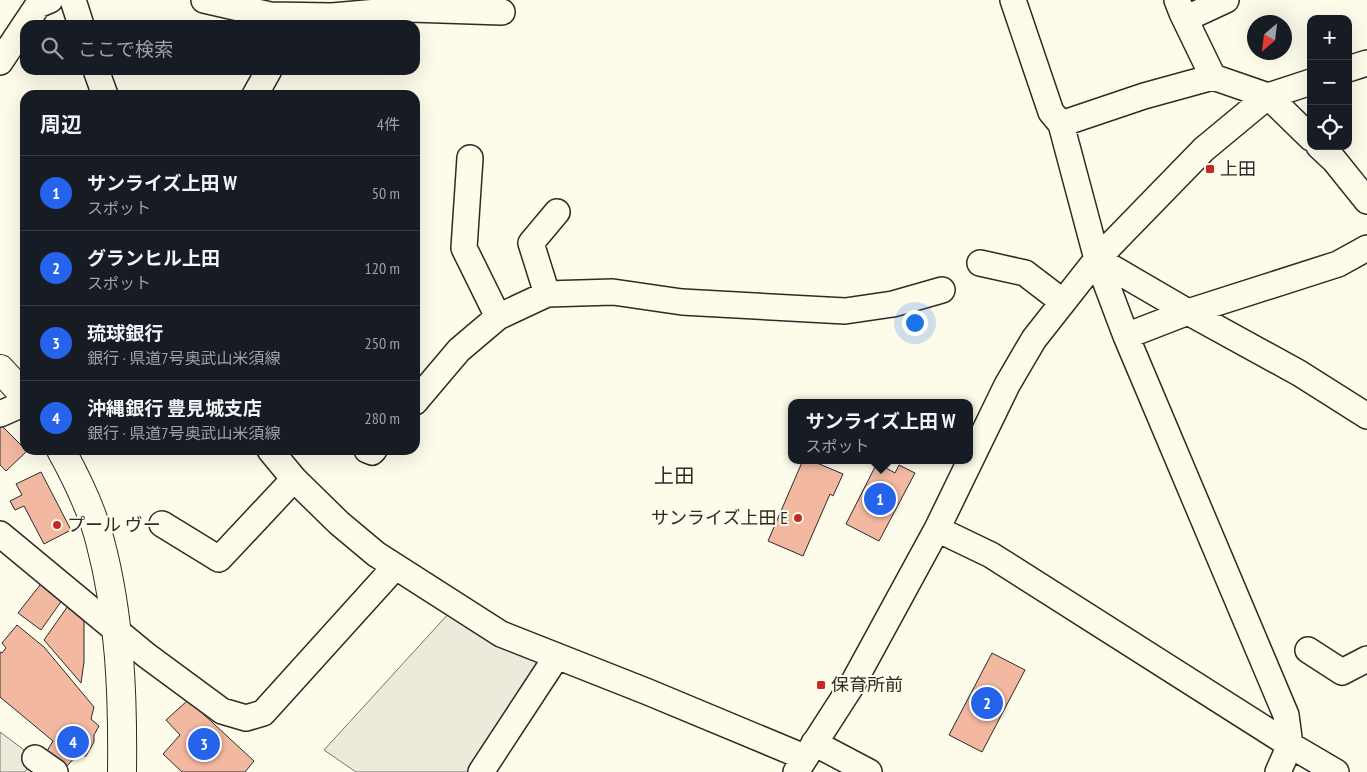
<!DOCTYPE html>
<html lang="ja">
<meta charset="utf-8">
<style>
:root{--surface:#171b24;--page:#20242c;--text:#f1f3f6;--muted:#9ea1a6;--line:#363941;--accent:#2563eb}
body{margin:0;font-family:"PT Sans Narrow","Noto Sans JP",sans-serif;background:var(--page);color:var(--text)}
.controls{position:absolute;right:15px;top:15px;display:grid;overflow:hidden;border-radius:10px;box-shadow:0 5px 20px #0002}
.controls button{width:45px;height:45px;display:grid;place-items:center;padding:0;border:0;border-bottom:1px solid var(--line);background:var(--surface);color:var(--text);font:25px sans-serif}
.compass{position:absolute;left:1247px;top:15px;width:45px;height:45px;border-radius:50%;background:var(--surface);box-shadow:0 5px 20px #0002;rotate:208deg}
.you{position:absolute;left:914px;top:322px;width:18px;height:18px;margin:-12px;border:4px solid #fff;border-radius:50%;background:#1a73e8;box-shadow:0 0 0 8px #1a73e833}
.badge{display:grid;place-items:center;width:32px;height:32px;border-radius:50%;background:var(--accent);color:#fff;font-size:16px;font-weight:700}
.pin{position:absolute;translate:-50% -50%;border:2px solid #fff;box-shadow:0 1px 5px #0006}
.popup{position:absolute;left:788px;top:399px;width:185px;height:65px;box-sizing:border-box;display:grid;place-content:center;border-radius:10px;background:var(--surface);filter:drop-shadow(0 1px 4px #0005);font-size:16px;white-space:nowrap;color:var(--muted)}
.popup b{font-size:19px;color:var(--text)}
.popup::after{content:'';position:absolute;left:50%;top:100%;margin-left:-10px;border:10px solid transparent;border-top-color:var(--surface)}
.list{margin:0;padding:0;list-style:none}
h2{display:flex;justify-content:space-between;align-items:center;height:65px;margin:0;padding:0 20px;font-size:21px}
h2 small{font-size:16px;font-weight:400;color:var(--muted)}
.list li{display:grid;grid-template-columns:32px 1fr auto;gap:15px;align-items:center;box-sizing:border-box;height:75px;padding:0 20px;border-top:1px solid var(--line)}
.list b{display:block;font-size:19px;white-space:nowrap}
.list p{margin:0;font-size:16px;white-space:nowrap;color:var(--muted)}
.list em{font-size:16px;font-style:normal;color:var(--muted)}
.icon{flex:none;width:28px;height:28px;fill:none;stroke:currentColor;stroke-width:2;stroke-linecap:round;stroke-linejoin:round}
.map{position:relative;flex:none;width:1367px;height:772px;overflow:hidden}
.search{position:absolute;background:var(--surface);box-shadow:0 5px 20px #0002;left:20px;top:20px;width:400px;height:55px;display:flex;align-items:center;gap:12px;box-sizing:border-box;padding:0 18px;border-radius:15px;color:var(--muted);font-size:19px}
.panel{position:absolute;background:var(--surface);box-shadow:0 5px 20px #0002;left:20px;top:90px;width:400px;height:365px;border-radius:15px}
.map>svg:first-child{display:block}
.parking{fill:#eceadb;stroke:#74746e}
.building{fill:#f2b8a0;stroke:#2b2b2b}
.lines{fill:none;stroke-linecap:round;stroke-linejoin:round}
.minor-casing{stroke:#2b2b2b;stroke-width:28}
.major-casing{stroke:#2b2b2b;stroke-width:30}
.minor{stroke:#fdfbea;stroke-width:25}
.major{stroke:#fdfbea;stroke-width:28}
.poi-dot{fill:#c62828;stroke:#fdfbea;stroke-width:2}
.labels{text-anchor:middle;stroke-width:4;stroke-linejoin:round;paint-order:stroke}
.poi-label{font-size:18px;fill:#2b2b2b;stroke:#fdfbea;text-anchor:start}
.quarter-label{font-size:20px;fill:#2b2b2b;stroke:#fdfbea}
</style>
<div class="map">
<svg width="1367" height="772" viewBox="0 0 1367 772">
<rect width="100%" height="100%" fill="#fdfbea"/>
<path class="parking" d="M450 612 539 657 540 666 467 772H356L324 750Z
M0 732 35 758 25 772H0Z"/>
<path class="building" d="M0 424 27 451 6 471 0 465Z
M803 460H810L843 474 833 496 830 494 803 556 768 541Z
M877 463 895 473 899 465 915 473 879 541 846 524Z
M41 472 71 530 44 544 24 506 15 510 10 501 22 495 16 484Z
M44 580 65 596 41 630 18 613Z
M70 603 84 614V662L81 683 44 640Z
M17 625 44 647 94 707 91 719 99 726 94 735V742L86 756H76L67 766 47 751 53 741 0 697V652L2 653 6 648 2 643Z
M992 653 1025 670 982 752 949 735Z
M188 700 254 761 245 772H182L163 754 180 735 166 720Z"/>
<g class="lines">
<defs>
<path id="minor" d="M73 0 81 25
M204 0 270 15 332 16 411 9 502 12
M1013 0 1051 112 1061 124 1097 259 1126 336 1286 715 1290 745 1278 772
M1177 0 1182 13 1213 77
M1185 19 1226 0
M0 62 38 5 50 0
M1348 69 1367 63
M96 70 105 95
M255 95 269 70
M1061 124 1144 96 1213 77 1268 96 1311 138
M1319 146 1334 160 1367 201
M470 158 464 248 498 317
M1097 259 1188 312 1299 373 1367 416
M980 263 1025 273 1063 302
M547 294 531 243 557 212
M1126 336 1188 312 1338 264 1367 248
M415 402 459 350 498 317 547 294 613 292 682 302 845 311 893 304 942 290
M0 414 25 403
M270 450 294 479 339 523 376 554 501 634 648 692 804 757
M367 450 372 452 374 450
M162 524 219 559 294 479
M937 529 991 555 1290 745 1336 772
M0 534 146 655 222 711 246 718 263 713 395 567
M1308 650 1342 672 1367 659
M814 743 869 772
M35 758 55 772
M481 772 557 656
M796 772 852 685 937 529 1007 385 1034 339 1097 259 1204 149 1268 96 1311 82"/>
<path id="major" d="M0 369 25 396
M61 450C77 479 92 510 100 541 120 616 123 695 122 772"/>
</defs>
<use href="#minor" class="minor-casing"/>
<use href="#major" class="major-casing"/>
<use href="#minor" class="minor"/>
<use href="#major" class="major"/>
</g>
<g class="poi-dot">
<rect x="1205" y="164" width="10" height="10" rx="2.5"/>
<circle cx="798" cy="518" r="5"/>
<circle cx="57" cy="525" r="5"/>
<rect x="816" y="680" width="10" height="10" rx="2.5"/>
</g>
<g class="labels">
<g class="poi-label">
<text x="1220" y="175">上田</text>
<text x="788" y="524" text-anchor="end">サンライズ上田 E</text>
<text x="67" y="531">プール ヴー</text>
<text x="831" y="691">保育所前</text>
</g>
<g class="quarter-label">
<text x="674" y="483">上田</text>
</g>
</g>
</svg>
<div class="controls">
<button>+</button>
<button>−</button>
<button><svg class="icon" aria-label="locate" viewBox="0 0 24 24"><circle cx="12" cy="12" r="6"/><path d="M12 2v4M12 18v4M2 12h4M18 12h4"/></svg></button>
</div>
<svg class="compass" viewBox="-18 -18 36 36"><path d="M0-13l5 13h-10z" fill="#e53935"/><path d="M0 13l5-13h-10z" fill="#9ea1a6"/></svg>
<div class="you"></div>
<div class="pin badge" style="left:880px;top:499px">1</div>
<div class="popup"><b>サンライズ上田 W</b>スポット</div>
<div class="pin badge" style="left:987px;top:703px">2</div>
<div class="pin badge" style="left:204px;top:744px">3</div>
<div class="pin badge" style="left:73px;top:742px">4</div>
<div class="search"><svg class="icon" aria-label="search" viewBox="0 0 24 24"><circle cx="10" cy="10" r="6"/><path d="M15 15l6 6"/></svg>ここで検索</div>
<section class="panel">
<h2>周辺<small>4件</small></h2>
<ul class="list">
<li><span class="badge">1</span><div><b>サンライズ上田 W</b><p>スポット</p></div><em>50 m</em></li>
<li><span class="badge">2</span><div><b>グランヒル上田</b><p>スポット</p></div><em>120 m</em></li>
<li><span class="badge">3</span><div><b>琉球銀行</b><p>銀行 · 県道7号奥武山米須線</p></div><em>250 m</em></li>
<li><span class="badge">4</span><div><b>沖縄銀行 豊見城支店</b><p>銀行 · 県道7号奥武山米須線</p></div><em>280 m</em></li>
</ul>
</section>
</div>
